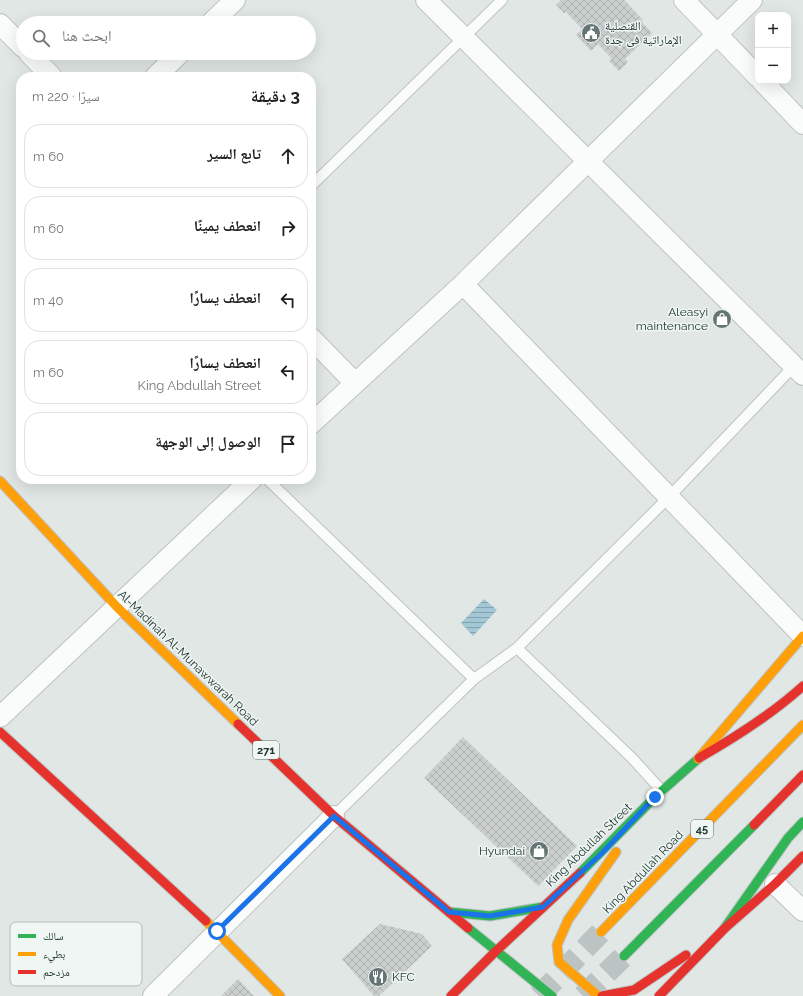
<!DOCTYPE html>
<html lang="ar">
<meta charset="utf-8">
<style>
:root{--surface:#fff;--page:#f6f6f6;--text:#222;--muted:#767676;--line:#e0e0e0}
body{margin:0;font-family:Raleway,"Noto Naskh Arabic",sans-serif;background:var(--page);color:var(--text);direction:rtl}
.controls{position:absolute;right:12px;top:12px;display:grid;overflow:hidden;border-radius:8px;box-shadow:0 4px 16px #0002}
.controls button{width:36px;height:36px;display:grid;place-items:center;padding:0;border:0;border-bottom:1px solid var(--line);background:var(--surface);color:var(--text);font:20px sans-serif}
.stop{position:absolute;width:12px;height:12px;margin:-9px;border:3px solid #1a73e8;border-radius:50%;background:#fff}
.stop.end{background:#1a73e8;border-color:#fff;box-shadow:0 1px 4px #0008}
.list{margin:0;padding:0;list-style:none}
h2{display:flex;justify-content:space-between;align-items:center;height:52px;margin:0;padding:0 16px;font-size:17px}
h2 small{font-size:13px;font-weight:400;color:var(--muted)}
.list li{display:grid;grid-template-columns:26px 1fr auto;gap:12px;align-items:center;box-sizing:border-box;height:64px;margin:0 8px 8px;padding:0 8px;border:1px solid var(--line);border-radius:16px}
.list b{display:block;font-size:15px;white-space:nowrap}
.list p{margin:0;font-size:13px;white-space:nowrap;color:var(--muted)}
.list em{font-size:13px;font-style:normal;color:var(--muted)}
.icon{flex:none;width:22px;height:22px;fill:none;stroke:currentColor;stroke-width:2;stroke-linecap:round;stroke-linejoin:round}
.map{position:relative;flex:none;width:803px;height:996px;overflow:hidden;direction:ltr}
.search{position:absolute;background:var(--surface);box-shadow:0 4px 16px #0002;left:16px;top:16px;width:300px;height:44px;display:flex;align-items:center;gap:10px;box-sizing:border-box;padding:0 14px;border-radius:22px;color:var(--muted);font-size:15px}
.panel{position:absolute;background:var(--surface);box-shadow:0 4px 16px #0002;left:16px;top:72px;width:300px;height:412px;border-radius:16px;direction:rtl}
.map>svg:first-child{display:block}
.water{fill:url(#water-rules)}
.building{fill:url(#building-cross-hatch)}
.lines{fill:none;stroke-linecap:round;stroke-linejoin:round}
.highway-tunnel{stroke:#bbc4c2;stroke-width:22;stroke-dasharray:22 11;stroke-linecap:butt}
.lane-casing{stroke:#bec3c2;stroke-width:12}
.street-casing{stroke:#bec3c2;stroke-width:22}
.fast-casing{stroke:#bcc3c2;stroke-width:11}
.slow-casing{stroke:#bcc3c2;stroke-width:11}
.jam-casing{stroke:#bcc3c2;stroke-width:11}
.lane{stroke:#fafbfb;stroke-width:10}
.street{stroke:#fafbfb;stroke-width:20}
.fast{stroke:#30b455;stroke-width:9}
.slow{stroke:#ff9f0a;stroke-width:9}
.jam{stroke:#e5322d;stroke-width:9}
.route{stroke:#1a73e8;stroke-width:5}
.labels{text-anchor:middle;stroke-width:3;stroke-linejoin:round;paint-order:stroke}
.shield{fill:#eff6f3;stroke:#5f716e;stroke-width:1}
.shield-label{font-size:11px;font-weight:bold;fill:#213835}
.poi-label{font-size:12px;fill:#213835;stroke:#eff6f3;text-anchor:start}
.street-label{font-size:12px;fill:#213835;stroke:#eff6f3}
.key{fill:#eff6f3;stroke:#b1bdba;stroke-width:1}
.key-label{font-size:11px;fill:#213835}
</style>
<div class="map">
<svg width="803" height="996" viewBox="0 0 803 996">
<defs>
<pattern id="water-rules" width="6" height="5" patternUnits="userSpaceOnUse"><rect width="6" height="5" fill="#a3c7d4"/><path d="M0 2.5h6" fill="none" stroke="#84a3ad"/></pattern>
<pattern id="building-cross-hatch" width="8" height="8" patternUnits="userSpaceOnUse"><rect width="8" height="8" fill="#cacfce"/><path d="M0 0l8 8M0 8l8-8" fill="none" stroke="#adb2b2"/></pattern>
</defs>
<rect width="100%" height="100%" fill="#e1e7e5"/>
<path class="water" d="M484 599 497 610 473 636 461 623Z"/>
<path class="building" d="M561 0H624L643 20 641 21 652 33 625 59 628 62 619 71 609 61 612 59 598 44 591 51 576 35 582 29 566 12 564 13 556 5Z
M463 737 577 846 538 886 424 778Z
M380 924 422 934 432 946 379 996H374L342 959Z
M238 979 254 996H221Z"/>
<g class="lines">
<path class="highway-tunnel" d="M539 996 601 932
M583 996 624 956"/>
<defs>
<path id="lane" d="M311 186 502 0
M267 479 474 679
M517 648 632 758 662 791
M334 816 474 679 517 648 670 496 794 366"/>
<path id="street" d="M426 0 803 375
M684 0 758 77
M211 23 235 0
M0 24 23 47
M29 53 52 77
M155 77 180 53
M762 81 803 124
M463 284 803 636
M311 338 355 383
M311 424 463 284 752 0
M0 717 252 479
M775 884 803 911
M153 996 334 816"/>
<path id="fast" d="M580 873 655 797 698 759
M449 912 490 916 543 907
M468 928 552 996
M724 929 788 838 803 822
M624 956 754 825"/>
<path id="slow" d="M0 481 117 607 238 724
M698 759 803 636
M206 921 280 996
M601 932 803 725
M598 996 559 962 557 945 568 920 616 852"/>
<path id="jam" d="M238 724 334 816 468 928
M0 732 206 921
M699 758C736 737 771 715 803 686
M754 825 803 775
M451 996 496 951 580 873
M602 996 634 990 686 955
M659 996 724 929 775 884 803 856"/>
</defs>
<use href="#lane" class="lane-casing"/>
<use href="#street" class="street-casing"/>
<use href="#fast" class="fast-casing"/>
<use href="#slow" class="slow-casing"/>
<use href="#jam" class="jam-casing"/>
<use href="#lane" class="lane"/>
<use href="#street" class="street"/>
<use href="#fast" class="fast"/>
<use href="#slow" class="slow"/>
<use href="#jam" class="jam"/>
</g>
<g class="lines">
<path class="route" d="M217 931 334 816 449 912 490 916 543 907 601 854 655 797"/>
</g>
<defs>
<symbol id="civic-disc" viewBox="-11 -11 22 22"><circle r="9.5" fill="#647573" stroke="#eff6f3"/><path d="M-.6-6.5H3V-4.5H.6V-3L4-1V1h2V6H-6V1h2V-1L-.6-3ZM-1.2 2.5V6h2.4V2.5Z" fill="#fff"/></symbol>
<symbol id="shop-disc" viewBox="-11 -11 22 22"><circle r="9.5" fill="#647573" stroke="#eff6f3"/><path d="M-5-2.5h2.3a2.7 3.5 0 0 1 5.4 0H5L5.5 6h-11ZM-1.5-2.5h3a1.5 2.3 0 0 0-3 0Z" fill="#fff"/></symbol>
<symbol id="restaurant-disc" viewBox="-11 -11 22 22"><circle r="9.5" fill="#647573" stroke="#eff6f3"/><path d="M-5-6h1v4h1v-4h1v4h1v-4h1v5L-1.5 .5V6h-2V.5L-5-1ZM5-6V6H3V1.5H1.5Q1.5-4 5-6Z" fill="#fff"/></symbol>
</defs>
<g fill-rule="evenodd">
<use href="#civic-disc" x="580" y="22" width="22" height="22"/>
<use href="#shop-disc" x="711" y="308" width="22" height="22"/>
<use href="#shop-disc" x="528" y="840" width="22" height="22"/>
<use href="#restaurant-disc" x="367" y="966" width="22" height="22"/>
</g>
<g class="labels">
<g class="shield">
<rect x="253" y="741" width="26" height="18" rx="3"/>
<rect x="691" y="820" width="22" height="18" rx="3"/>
</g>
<g class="shield-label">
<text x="266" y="754">271</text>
<text x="702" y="833">45</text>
</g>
<g class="poi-label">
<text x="605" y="30">القنصلية<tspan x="605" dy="14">الإماراتية فى جدة</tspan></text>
<text x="708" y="316" text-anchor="end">Aleasyi<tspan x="708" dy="14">maintenance</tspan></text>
<text x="525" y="855" text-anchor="end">Hyundai</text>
<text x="392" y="981">KFC</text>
</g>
<g class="street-label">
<text transform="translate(188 658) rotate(44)" y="4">Al-Madinah Al-Munawwarah Road</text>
<text transform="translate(589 845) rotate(-44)" y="4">King Abdullah Street</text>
<text transform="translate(643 872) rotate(-46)" y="4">King Abdullah Road</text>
</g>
</g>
<rect x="10" y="922" width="132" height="64" rx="6" class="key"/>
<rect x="18" y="934" width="18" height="4" fill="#30b455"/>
<rect x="18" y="952" width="18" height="4" fill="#ff9f0a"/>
<rect x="18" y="970" width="18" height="4" fill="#e5322d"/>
<g class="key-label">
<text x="43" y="940">سالك</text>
<text x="43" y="958">بطيء</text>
<text x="43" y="976">مزدحم</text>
</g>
</svg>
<div class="controls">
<button>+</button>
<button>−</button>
</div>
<div class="stop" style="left:217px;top:931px"></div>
<div class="stop end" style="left:655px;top:797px"></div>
<div class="search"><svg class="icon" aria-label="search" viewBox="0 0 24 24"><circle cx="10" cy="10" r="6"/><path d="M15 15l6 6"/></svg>ابحث هنا</div>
<section class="panel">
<h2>3 دقيقة<small>سيرًا · 220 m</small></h2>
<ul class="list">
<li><svg class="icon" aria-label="ahead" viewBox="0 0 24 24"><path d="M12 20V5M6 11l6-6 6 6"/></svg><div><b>تابع السير</b></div><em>60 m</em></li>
<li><svg class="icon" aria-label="right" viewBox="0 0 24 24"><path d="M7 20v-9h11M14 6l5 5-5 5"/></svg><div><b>انعطف يمينًا</b></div><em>60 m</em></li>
<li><svg class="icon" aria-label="left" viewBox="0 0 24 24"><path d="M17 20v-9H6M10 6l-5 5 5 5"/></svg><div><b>انعطف يسارًا</b></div><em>40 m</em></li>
<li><svg class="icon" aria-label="left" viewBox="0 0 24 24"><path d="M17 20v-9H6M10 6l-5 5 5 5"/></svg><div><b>انعطف يسارًا</b><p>King Abdullah Street</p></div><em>60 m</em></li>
<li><svg class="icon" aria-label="arrive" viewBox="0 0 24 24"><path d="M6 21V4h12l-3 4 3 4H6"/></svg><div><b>الوصول إلى الوجهة</b></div></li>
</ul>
</section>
</div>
